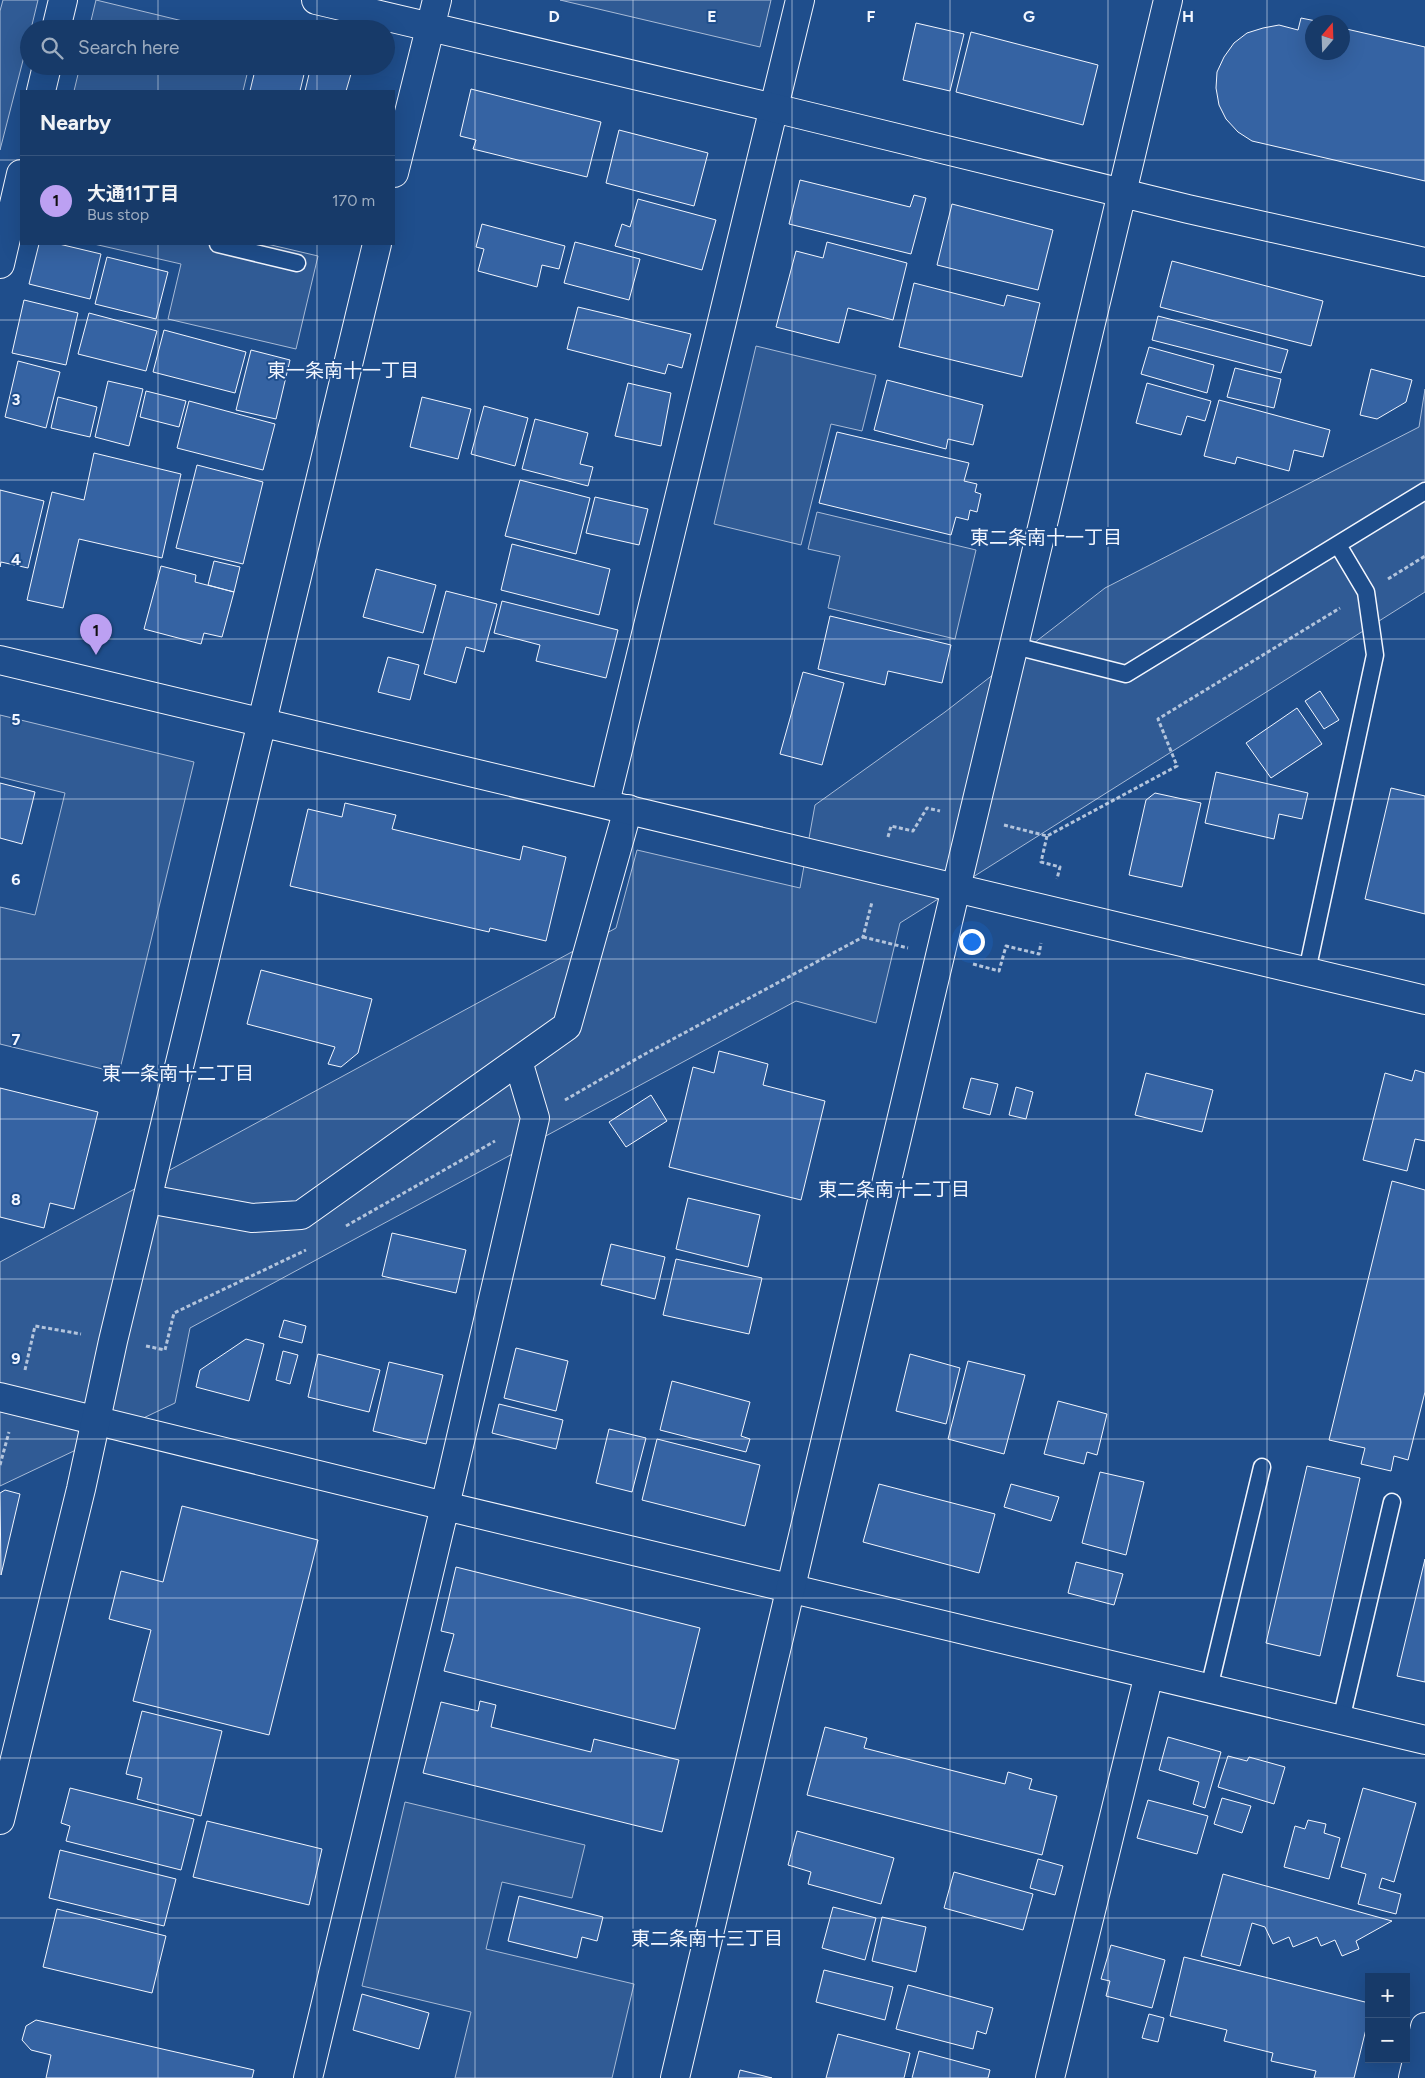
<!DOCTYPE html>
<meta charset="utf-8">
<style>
:root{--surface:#173a69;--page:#20416f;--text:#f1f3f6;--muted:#9eadc0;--line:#36547d;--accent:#bca0f2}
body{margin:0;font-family:Figtree,"Noto Sans JP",sans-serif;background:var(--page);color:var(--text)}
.controls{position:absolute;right:15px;bottom:15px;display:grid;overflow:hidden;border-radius:0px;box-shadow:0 5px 20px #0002}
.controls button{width:45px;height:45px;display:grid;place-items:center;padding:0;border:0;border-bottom:1px solid var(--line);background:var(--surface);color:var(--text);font:25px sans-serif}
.compass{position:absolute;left:1305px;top:15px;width:45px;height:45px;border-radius:50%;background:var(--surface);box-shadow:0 5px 20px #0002;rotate:19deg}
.you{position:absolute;left:971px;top:941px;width:18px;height:18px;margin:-12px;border:4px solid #fff;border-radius:50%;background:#1a73e8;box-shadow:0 0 0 8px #1a73e833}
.badge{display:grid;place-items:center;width:32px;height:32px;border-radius:50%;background:var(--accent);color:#111;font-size:16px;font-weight:700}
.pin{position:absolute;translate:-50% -41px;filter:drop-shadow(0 1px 2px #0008)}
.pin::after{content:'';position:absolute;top:26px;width:18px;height:15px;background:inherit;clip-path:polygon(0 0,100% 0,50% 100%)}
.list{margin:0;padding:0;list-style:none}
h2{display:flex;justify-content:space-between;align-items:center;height:65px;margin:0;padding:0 20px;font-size:21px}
h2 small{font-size:16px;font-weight:400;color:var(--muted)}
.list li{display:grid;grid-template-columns:32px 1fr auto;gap:15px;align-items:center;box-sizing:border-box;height:90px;padding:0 20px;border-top:1px solid var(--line)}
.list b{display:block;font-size:19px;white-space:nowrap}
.list p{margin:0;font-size:16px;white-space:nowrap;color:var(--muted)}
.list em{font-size:16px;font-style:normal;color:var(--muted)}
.icon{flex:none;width:28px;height:28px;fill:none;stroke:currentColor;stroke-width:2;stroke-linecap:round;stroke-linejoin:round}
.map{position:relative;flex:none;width:1425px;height:2078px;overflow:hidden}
.search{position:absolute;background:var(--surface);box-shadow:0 5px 20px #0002;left:20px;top:20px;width:375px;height:55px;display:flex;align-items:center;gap:12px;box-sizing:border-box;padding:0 18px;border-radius:28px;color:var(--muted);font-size:19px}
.panel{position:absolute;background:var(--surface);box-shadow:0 5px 20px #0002;left:20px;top:90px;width:375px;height:155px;border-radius:0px}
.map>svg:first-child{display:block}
.built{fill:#305b95;stroke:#a8bbd7}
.building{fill:#3563a3;stroke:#f2f6ff}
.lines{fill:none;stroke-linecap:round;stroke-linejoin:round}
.service-casing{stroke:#f2f6ff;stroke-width:19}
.minor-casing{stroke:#f2f6ff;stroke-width:30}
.tertiary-casing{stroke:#f2f6ff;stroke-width:30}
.path{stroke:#b3c4dc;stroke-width:3;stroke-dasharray:4 2.5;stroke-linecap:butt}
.service{stroke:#1f4e8c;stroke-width:16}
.minor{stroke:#1f4e8c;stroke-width:28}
.tertiary{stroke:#1f4e8c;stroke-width:28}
.grid{fill:none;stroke:#f2f6ff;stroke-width:1;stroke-opacity:0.55}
.labels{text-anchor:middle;stroke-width:4;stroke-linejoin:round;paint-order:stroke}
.neighbourhood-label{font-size:19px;fill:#f2f6ff;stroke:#1f4e8c}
.grid-label{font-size:16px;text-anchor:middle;font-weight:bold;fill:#f2f6ff;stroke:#1f4e8c;stroke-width:4;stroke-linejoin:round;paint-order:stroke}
</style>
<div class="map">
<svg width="1425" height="2078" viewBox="0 0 1425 2078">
<rect width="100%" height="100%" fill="#1f4e8c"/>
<path class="built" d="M3 0H38L31 29H29V37L0 150V11Z
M96 0 191 23 212 29H89Z
M560 0H771L760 47Z
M80 66H249L243 91H74Z
M94 244H267L318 256 296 349 168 319 181 264Z
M756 346 876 375 862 431 831 424 801 545 714 524Z
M1425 389V592L900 923 876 1023 796 1001 190 1328 175 1403 0 1486V1262L616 928 637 850 800 888 815 805 945 712 1105 588 1419 427Z
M817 512 976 550 955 639 828 608 840 556 808 549Z
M0 715 194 762 119 1073 0 1044V907L35 915 65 793 0 777Z
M405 1802 585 1845 572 1898 502 1882 486 1949 634 1984 612 2078H455L471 2012 362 1986Z"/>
<path class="building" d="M1301 18 1321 22H1312V52H1342V28L1425 47V181L1252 141 1238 132 1226 119 1219 105 1216 88 1217 72 1224 57 1234 43 1247 33 1263 28 1279 25 1298 30Z
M916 23 964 34 950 91 903 80Z
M971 32 1098 65 1083 125 956 92Z
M256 66H306L300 91H250Z
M311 66 353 67 346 91H305Z
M471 89 601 122 587 177 473 149 476 140 460 136Z
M619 130 708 153 694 206 606 183Z
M800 180 910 207 914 195 926 198 911 254 789 224Z
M638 199 716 220 702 270 615 246 622 224 630 227Z
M952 204 1053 230 1038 290 937 265Z
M482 224 565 246 559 269 542 265 537 287 478 271 484 249 476 247Z
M575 242 640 259 629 300 564 283Z
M827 242 907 263 893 320 848 308 839 343 776 327 796 251 823 258Z
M39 244H59L101 254 90 299 29 284Z
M107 257 168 272 156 319 95 304Z
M1172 261 1323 301 1311 346 1160 307Z
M914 283 1004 306 1007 295 1040 303 1022 377 899 347Z
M24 300 78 313 66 365 12 353Z
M578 307 691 334 682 368 668 364 665 374 567 349Z
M89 313 157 331 146 371 78 354Z
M1158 316 1288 350 1281 373 1152 340Z
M164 330 246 352 235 393 153 372Z
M1149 347 1214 365 1207 393 1141 374Z
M251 350 290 360 276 419 236 410Z
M18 361 60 372 46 428 5 417Z
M1235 368 1281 379 1274 408 1227 397Z
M1371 369 1412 380 1406 402 1377 419 1360 415Z
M887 380 983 405 973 445 948 439 946 449 874 430Z
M108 381 143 389 129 446 95 437Z
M628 383 671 393 661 446 615 436Z
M1147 383 1211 401 1205 421 1187 416 1181 435 1136 423Z
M146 391 186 401 179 427 140 417Z
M58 397 97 407 90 437 51 428Z
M422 397 471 409 458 459 410 447Z
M1219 400 1330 430 1323 457 1294 450 1289 471 1237 457 1235 464 1204 456Z
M189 401 275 424 263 470 177 448Z
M484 406 528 418 515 466 471 454Z
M535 419 588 433 580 464 593 467 588 486 522 469Z
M837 432 969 463 964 481 977 484 975 492 981 494 977 512 970 510 968 520 956 517 951 535 819 503Z
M94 453 181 474 162 558 79 539 63 608 27 600 52 492 84 500Z
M197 465 263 482 243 564 176 548Z
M520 480 590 498 576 554 505 536Z
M0 490 44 501 28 568 1 562 0 567Z
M595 497 648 509 639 545 586 533Z
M512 544 610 569 599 615 501 590Z
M214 561 240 567 234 592 208 585Z
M161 566 196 575 195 582 234 592 222 637 204 633 201 644 144 629Z
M376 569 436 585 423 633 363 617Z
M446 591 497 604 484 652 466 647 456 683 424 674Z
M502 601 618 630 606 678 536 661 540 645 494 633Z
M830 616 951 645 942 683 888 671 885 685 818 669Z
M388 657 419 665 410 700 378 692Z
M803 672 844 683 822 765 780 754Z
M1320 691 1339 720 1324 729 1305 701Z
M1297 708 1322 744 1271 778 1246 743Z
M1216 772 1308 793 1302 819 1279 814 1274 839 1205 823Z
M0 783 35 792 22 844 0 838Z
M1391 788 1425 796V914L1365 899Z
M1155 793 1201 803 1182 887 1129 875 1146 800Z
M345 803 396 815 392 829 520 860 523 846 566 857 546 941 490 928 489 932 290 886 308 809 342 817Z
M261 970 372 999 358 1053 341 1067 328 1064 335 1047 247 1024Z
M719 1051 768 1064 763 1085 825 1101 801 1200 669 1167 693 1067 714 1073Z
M1415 1070 1425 1073V1141L1415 1139 1407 1171 1363 1160 1385 1073 1412 1081Z
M1146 1073 1213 1090 1202 1132 1135 1115Z
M971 1078 998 1084 990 1115 963 1108Z
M1016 1087 1033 1092 1026 1119 1009 1115Z
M0 1088 98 1112 74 1209 50 1203 44 1228 0 1217Z
M651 1095 667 1121 626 1147 609 1122Z
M1392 1181 1425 1190V1392L1408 1460 1394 1456 1391 1471 1361 1464 1365 1448 1329 1440Z
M688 1198 760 1215 748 1267 676 1249Z
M392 1233 466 1250 456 1293 382 1276Z
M611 1244 665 1257 655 1299 601 1285Z
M676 1259 762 1278 749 1334 663 1315Z
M284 1320 306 1326 302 1343 279 1337Z
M246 1339 264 1344 249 1401 196 1387 200 1370Z
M516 1348 568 1361 556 1411 504 1398Z
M283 1351 298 1355 290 1384 276 1380Z
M318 1354 380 1370 369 1412 308 1397Z
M910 1354 960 1368 946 1424 896 1411Z
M968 1361 1025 1375 1004 1454 948 1439Z
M389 1362 443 1375 426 1444 373 1431Z
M672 1381 750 1402 741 1436 750 1439 746 1452 660 1430Z
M1058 1401 1107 1414 1097 1455 1087 1452 1084 1464 1044 1454Z
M499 1404 563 1420 556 1449 492 1433Z
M609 1429 646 1438 632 1492 596 1483Z
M657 1439 760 1465 745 1526 642 1500Z
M1307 1466 1360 1478 1320 1656 1266 1643Z
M1100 1472 1144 1482 1126 1555 1082 1543Z
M879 1484 995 1514 979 1573 863 1542Z
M1011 1484 1059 1497 1051 1521 1004 1507Z
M5 1490 20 1494 1 1575 0 1493Z
M182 1506 318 1540 269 1735 133 1701 151 1630 109 1619 121 1571 163 1582Z
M1425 1559V1682L1397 1676Z
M1076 1562 1123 1574 1114 1605 1068 1593Z
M456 1567 700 1628 675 1729 444 1671 454 1634 441 1631Z
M480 1701 496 1705 491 1727 591 1752 594 1739 679 1760 662 1832 423 1773 441 1702 478 1711Z
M142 1711 222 1731 201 1816 137 1799 142 1778 126 1774Z
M825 1727 867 1738 864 1748 1005 1784 1008 1772 1032 1779 1029 1789 1057 1796 1042 1855 807 1795Z
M1168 1737 1221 1752 1205 1808 1193 1804 1199 1782 1159 1770Z
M1228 1756 1247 1761 1249 1757 1285 1767 1274 1804 1218 1787Z
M70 1788 194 1819 181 1870 66 1841 70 1826 61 1823Z
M1363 1788 1416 1803 1394 1882 1382 1878 1379 1888 1401 1894 1396 1914 1358 1904 1366 1874 1341 1867Z
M1222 1798 1251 1806 1242 1833 1214 1824Z
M1148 1800 1208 1816 1197 1854 1137 1838Z
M1308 1820 1326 1824 1324 1833 1340 1838 1329 1879 1284 1867 1295 1826 1305 1829Z
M207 1821 322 1849 309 1905 193 1877Z
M797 1831 894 1858 881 1904 808 1884 811 1872 788 1865Z
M60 1850 176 1879 164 1926 49 1898Z
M1038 1859 1063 1866 1055 1895 1030 1888Z
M954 1872 1033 1894 1023 1930 944 1908Z
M1223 1874 1392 1921 1356 1941 1359 1949 1342 1956 1335 1940 1321 1946 1317 1937 1293 1947 1289 1937 1273 1944 1265 1927 1252 1923 1240 1966 1201 1956Z
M519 1896 603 1917 597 1941 582 1937 577 1958 508 1941Z
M833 1907 876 1918 865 1960 822 1948Z
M57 1909 166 1936 152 1993 43 1967Z
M882 1917 926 1927 916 1972 872 1961Z
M1111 1945 1165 1960 1152 2008 1106 1996 1110 1981 1101 1979Z
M1184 1957 1369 2003V2017L1354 2078H1314L1316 2071 1271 2061 1273 2053 1224 2041 1227 2030 1170 2016Z
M824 1970 893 1987 885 2020 816 2002Z
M908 1985 993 2008 986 2034 977 2031 973 2049 896 2029Z
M362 1994 429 2013 419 2049 353 2030Z
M1149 2014 1164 2018 1158 2042 1142 2038Z
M36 2020 254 2070 252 2078H46L51 2055 31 2050 22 2040 26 2026Z
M838 2034 910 2053 904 2078H826Z
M919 2051 990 2070 988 2078H912Z
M740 2070 772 2078H738Z"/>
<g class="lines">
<defs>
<path id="service" d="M218 244 297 263
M1015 646 1126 674 1425 491
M1307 971 1375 655 1366 592 1338 545
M1209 1688 1262 1467
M1341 1720 1392 1502"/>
<path id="minor" d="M56 29 63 0
M41 91 47 66
M0 264 21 174
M605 803 800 0
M148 1199 252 1218 301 1215 567 1026 628 809
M0 1397 445 1506 1425 1740
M308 2078 445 1506 535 1118 518 1061
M1050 2078 1149 1674"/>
<path id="tertiary" d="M316 0 774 108 1188 209 1425 262
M394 173 437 0
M0 660 1425 1000
M0 1820 81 1489 113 1341 377 244
M675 2078 956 888 1168 0
M1413 2078 1425 2027"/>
</defs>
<use href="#service" class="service-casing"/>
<use href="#minor" class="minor-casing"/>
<use href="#tertiary" class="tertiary-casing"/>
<path class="path" d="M1388 579 1425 556
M1004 825 1047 836 1177 766 1158 719 1340 608
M1047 836 1041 862 1060 867 1057 879
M888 837 891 826 913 831 927 808 940 811
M863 937 908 948
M973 964 999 971 1006 946 1039 954 1041 943
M565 1100 645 1054 863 937 872 902
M346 1226 495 1141
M146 1346 165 1350 174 1313 306 1250
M25 1370 35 1326 81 1334
M0 1465 9 1432"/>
<use href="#service" class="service"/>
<use href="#minor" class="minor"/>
<use href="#tertiary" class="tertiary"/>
</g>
<path class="grid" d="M158 0V29M317 0V29M475 0V2078M633 0V2078M792 0V2078M950 0V2078M1108 0V2078M1267 0V2078M158 66V91M317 66V91M0 160H21M394 160H1425M158 244V2078M317 244V2078M0 320H1425M0 480H1425M0 639H1425M0 799H1425M0 959H1425M0 1119H1425M0 1279H1425M0 1439H1425M0 1598H1425M0 1758H1425M0 1918H1425"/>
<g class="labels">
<g class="neighbourhood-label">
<text x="343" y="377">東一条南十一丁目</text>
<text x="1046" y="544">東二条南十一丁目</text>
<text x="178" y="1080">東一条南十二丁目</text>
<text x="894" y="1196">東二条南十二丁目</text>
<text x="707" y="1945">東二条南十三丁目</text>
</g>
</g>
<g class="grid-label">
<text x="554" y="22">D</text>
<text x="712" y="22">E</text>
<text x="871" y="22">F</text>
<text x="1029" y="22">G</text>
<text x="1188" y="22">H</text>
<text x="16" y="405">3</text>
<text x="16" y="565">4</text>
<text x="16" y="725">5</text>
<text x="16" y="885">6</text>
<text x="16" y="1045">7</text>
<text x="16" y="1205">8</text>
<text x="16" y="1364">9</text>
</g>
</svg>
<div class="controls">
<button>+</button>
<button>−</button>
</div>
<svg class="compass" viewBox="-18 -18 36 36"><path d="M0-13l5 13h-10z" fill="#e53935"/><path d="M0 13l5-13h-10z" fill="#9eadc0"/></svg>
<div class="you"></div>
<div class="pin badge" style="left:96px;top:655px">1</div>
<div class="search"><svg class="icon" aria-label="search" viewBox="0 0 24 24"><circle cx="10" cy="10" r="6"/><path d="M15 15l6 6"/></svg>Search here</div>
<section class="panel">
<h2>Nearby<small></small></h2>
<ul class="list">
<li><span class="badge">1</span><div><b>大通11丁目</b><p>Bus stop</p></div><em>170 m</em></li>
</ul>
</section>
</div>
